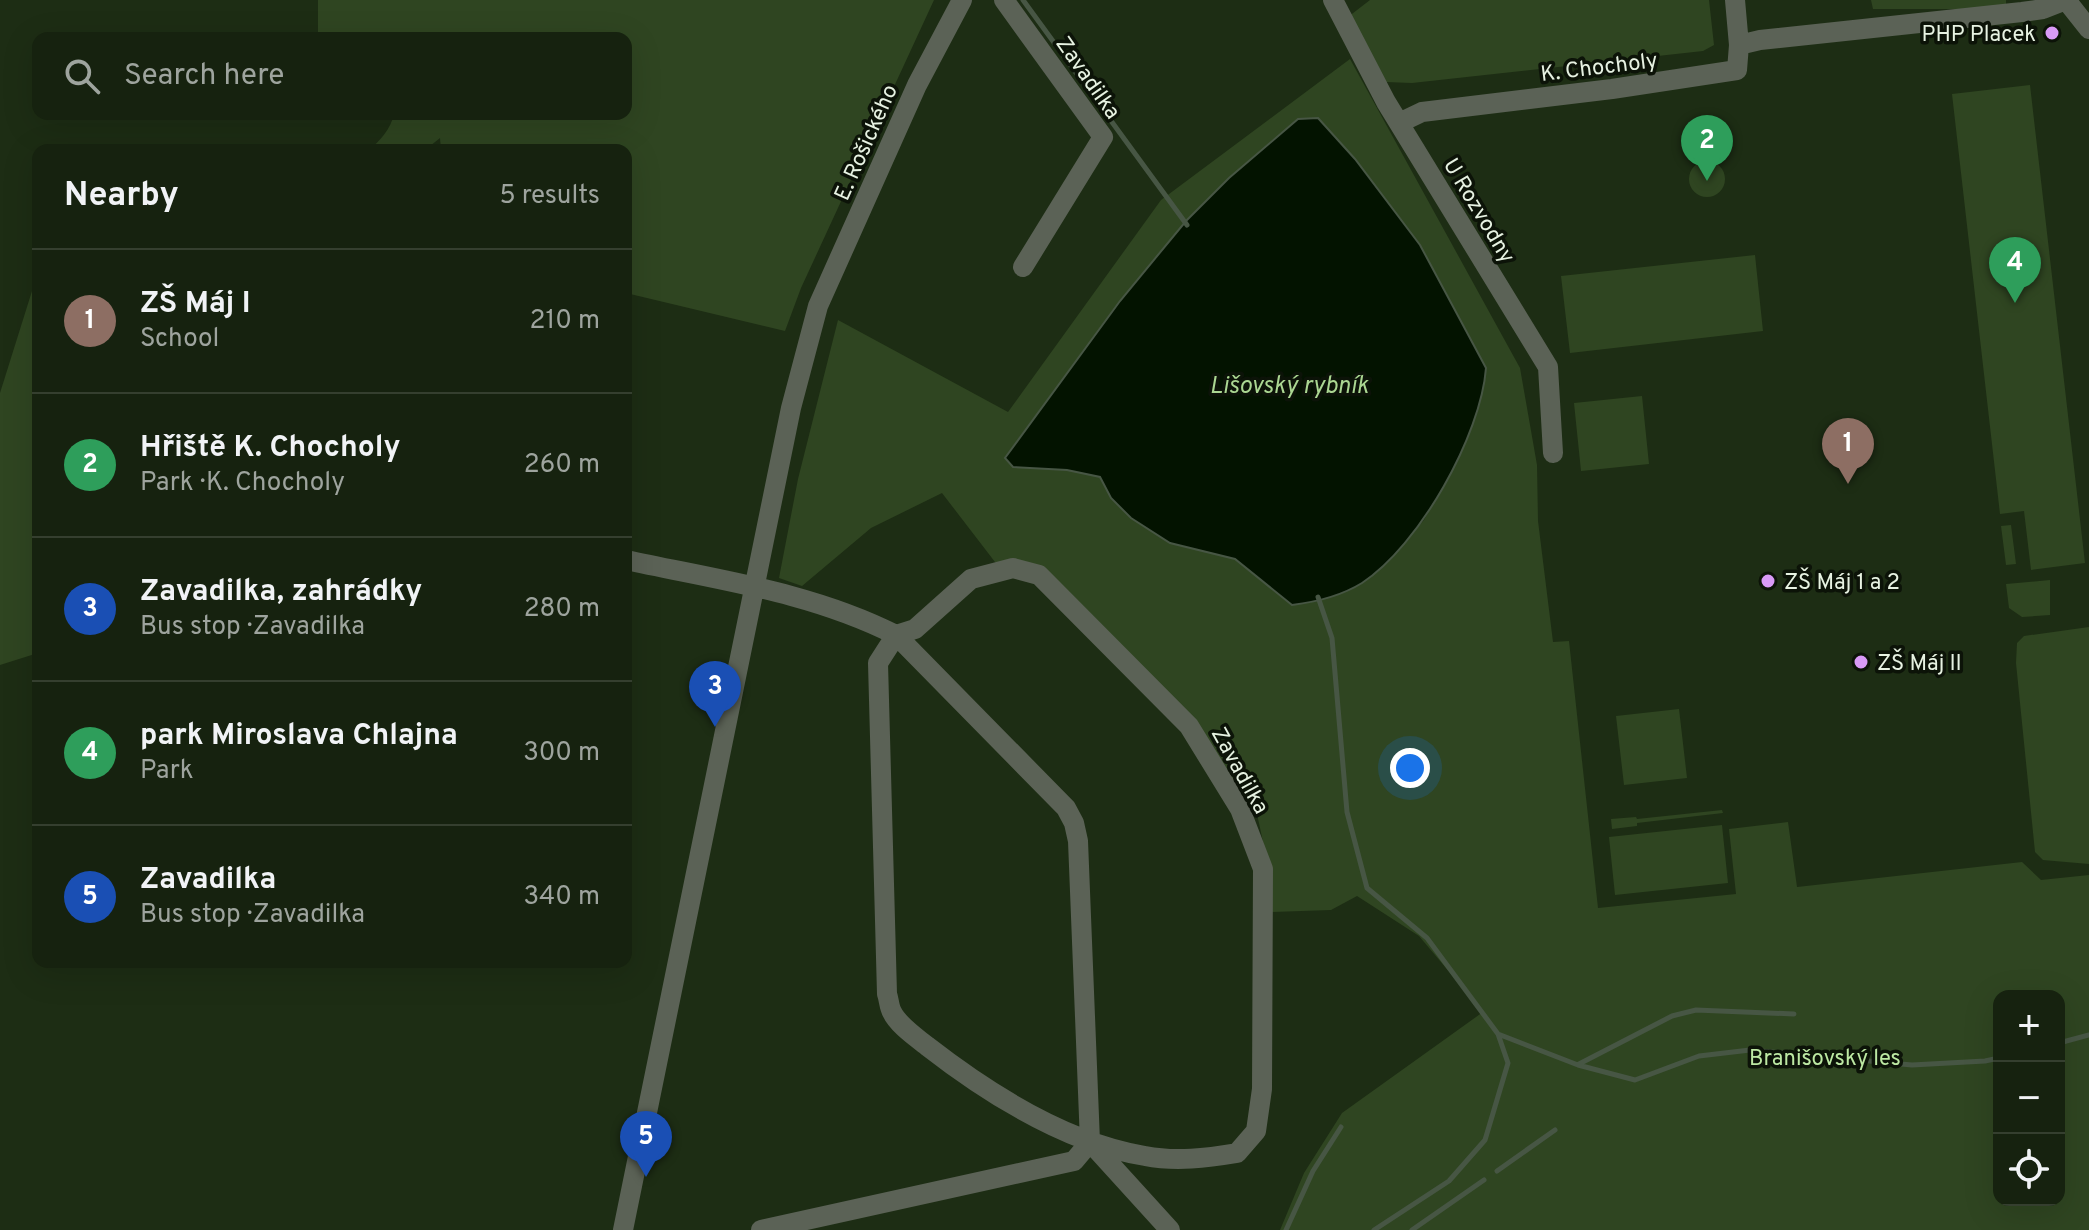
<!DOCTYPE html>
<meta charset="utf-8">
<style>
:root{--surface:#16220f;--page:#1f2a18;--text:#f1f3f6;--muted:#9ea49e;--line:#353f2f;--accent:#0b8043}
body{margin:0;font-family:Overpass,sans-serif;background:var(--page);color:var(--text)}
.controls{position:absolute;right:24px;bottom:24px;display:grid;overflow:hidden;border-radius:16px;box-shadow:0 8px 32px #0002}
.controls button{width:72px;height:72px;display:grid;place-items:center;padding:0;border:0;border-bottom:2px solid var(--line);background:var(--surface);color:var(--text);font:40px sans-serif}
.you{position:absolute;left:1410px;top:768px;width:28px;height:28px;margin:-20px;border:6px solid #fff;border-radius:50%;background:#1a73e8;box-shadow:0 0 0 12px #1a73e833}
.badge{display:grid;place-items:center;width:52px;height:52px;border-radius:50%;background:var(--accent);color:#fff;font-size:26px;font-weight:700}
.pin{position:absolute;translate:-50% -66px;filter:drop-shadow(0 2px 4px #0008)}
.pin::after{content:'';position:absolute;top:42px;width:28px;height:24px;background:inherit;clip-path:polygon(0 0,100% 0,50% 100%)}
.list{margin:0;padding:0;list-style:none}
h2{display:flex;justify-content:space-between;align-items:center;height:104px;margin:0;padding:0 32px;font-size:34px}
h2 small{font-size:26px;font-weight:400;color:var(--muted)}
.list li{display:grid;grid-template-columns:52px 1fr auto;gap:24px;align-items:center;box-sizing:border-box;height:144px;padding:0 32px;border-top:2px solid var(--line)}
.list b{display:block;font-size:30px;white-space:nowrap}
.list p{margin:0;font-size:26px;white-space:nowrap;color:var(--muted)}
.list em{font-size:26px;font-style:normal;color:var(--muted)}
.icon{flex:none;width:44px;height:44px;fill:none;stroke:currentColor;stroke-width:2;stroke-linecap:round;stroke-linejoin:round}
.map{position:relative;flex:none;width:2089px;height:1230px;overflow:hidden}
.search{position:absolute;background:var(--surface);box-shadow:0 8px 32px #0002;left:32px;top:32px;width:600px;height:88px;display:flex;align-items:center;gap:20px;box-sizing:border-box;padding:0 28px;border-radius:16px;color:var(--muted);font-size:30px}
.panel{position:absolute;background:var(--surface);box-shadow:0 8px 32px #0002;left:32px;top:144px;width:600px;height:824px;border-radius:16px}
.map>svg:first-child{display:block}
.green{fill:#2f4521;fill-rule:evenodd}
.water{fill:#031300;stroke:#475644;stroke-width:2}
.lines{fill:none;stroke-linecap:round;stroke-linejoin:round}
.stream{stroke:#475644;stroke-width:5}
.minor{stroke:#5b6256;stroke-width:20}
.poi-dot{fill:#d99af7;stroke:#0c1308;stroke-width:3}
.labels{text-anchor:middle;stroke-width:7;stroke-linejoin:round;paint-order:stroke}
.poi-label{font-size:22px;fill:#e7f2e2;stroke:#0c1308;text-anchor:start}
.street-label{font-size:22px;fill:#e7f2e2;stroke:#0c1308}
.park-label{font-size:22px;fill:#bde9a3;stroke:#0c1308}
.water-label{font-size:24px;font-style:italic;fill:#abd792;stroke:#0c1308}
</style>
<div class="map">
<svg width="2089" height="1230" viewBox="0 0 2089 1230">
<rect width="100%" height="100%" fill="#1d2d14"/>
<path class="green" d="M318 0H934L801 288 785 331 626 293V150H441L440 138 425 150H368C380 142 391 128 394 114H626V38H318Z
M1370 0H1709L1714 45 1703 51 1412 83 1386 82 1348 17Z
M1871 0H2006V5L1969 9H1873Z
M1350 59 1520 368 1537 465 1538 521 1553 642 1569 641 1598 908 1736 894 1729 829 1788 822 1797 887 2022 862 2041 880 2089 875V1230H1280L1304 1173 1342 1113 1483 1012 1419 936 1357 896 1331 910 1272 912 1268 865 1257 814 1193 721 1050 575 995 562 942 493 871 528 802 586 779 578 798 479 838 320 1008 412 1161 200ZM1120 301 1458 319 1486 368 1460 454 1424 520 1386 564 1292 605 1235 559 1170 543 1111 498 1100 477 1067 470 1013 467 1005 457ZM1999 996H2059V1200H1999Z
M2030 85 2085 563 2031 570 2024 511 2000 514 1952 94Z
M1689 179a18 18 0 1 1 36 0a18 18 0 1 1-36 0Z
M1755 255 1763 331 1570 353 1561 276Z
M38 289V653L0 665V393L32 291Z
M1642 396 1649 464 1581 471 1574 403Z
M2011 525 2016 564 2006 565 2001 526Z
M2050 580V615L2022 617 2009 608 2006 584Z
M2089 627V864L2043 860 2035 852 2016 663 2017 643 2024 636Z
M1679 709 1687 778 1624 785 1616 716Z
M1722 810 1723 813 1637 823V826L1612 829 1611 819 1636 817 1637 819Z
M1722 825 1728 883 1615 895 1609 837Z"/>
<path class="water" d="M1318 118 1355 159 1420 245 1486 368C1481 435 1419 546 1362 583 1341 596 1316 602 1292 605L1235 559 1170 543 1131 518 1111 498 1100 477 1067 470 1013 467 1005 458 1120 301 1186 221 1229 178 1298 119Z"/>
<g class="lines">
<path class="stream" d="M1023 0 1187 225
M1318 597 1332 638 1347 812 1367 888 1427 938 1498 1034 1578 1065 1635 1080 1699 1056 1750 1050 1912 1065 1985 1061 1999 1058
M2059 1043 2089 1035
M1579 1064 1672 1016 1696 1010 1794 1014
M1497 1171 1555 1130
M1286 1230 1313 1171 1341 1127
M1374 1230 1449 1181 1485 1140 1508 1063 1498 1034
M1412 1230 1484 1180"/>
<path class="minor" d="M1004 0 1103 137 1023 267
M1333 0 1386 102 1548 367 1553 453
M2066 0 2089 29
M1739 45 1760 40 2022 12 2043 9 2066 0
M1399 123 1422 112 1612 89 1737 70 1739 45 1735 0
M626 560C718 580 811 592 896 635L1066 808 1074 823 1078 841 1090 1142 1170 1230
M1013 568 1039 575 1189 726 1240 809 1263 869 1262 1089 1256 1131 1237 1153C1207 1158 1176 1162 1145 1156 1066 1143 990 1095 927 1046 916 1037 898 1025 892 1012 889 1007 889 999 887 994L878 663 896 635 915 629 971 579Z
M623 1230 791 408 818 306 917 85 962 0
M761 1230 1074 1161 1090 1142"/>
</g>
<g class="poi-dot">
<circle cx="2052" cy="33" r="8"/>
<circle cx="1768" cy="581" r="8"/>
<circle cx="1861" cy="662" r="8"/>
</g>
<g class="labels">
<g class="poi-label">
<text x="2036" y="41" text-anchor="end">PHP Placek</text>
<text x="1784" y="589">ZŠ Máj 1 a 2</text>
<text x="1877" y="670">ZŠ Máj II</text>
</g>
<g class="street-label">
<text transform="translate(1599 66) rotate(-7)" y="8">K. Chocholy</text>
<text transform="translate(1089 77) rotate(55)" y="8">Zavadilka</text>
<text transform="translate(865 142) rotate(-66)" y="8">E. Rošického</text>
<text transform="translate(1480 210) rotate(59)" y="8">U Rozvodny</text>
<text transform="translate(1241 770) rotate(61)" y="8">Zavadilka</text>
</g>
<g class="park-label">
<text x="1825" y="1065">Branišovský les</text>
</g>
<g class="water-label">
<text x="1289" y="393">Lišovský rybník</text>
</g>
</g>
</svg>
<div class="controls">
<button>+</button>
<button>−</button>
<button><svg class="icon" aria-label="locate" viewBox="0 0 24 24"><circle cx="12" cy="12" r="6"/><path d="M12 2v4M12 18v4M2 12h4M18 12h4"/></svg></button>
</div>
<div class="you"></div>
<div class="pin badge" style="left:1848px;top:484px;background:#8d6e63">1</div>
<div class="pin badge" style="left:1707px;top:181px;background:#2e9e5b">2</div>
<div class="pin badge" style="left:715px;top:727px;background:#1a4fb4">3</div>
<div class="pin badge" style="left:2015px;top:303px;background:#2e9e5b">4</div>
<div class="pin badge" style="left:646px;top:1177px;background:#1a4fb4">5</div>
<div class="search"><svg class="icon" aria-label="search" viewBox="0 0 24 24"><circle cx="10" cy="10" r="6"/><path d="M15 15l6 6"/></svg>Search here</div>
<section class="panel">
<h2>Nearby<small>5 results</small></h2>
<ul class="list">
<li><span class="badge" style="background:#8d6e63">1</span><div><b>ZŠ Máj I</b><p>School</p></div><em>210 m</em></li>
<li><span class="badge" style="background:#2e9e5b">2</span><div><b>Hřiště K. Chocholy</b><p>Park · K. Chocholy</p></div><em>260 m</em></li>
<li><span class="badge" style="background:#1a4fb4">3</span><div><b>Zavadilka, zahrádky</b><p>Bus stop · Zavadilka</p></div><em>280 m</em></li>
<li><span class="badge" style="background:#2e9e5b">4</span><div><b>park Miroslava Chlajna</b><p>Park</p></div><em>300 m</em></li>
<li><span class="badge" style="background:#1a4fb4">5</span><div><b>Zavadilka</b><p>Bus stop · Zavadilka</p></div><em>340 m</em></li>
</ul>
</section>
</div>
